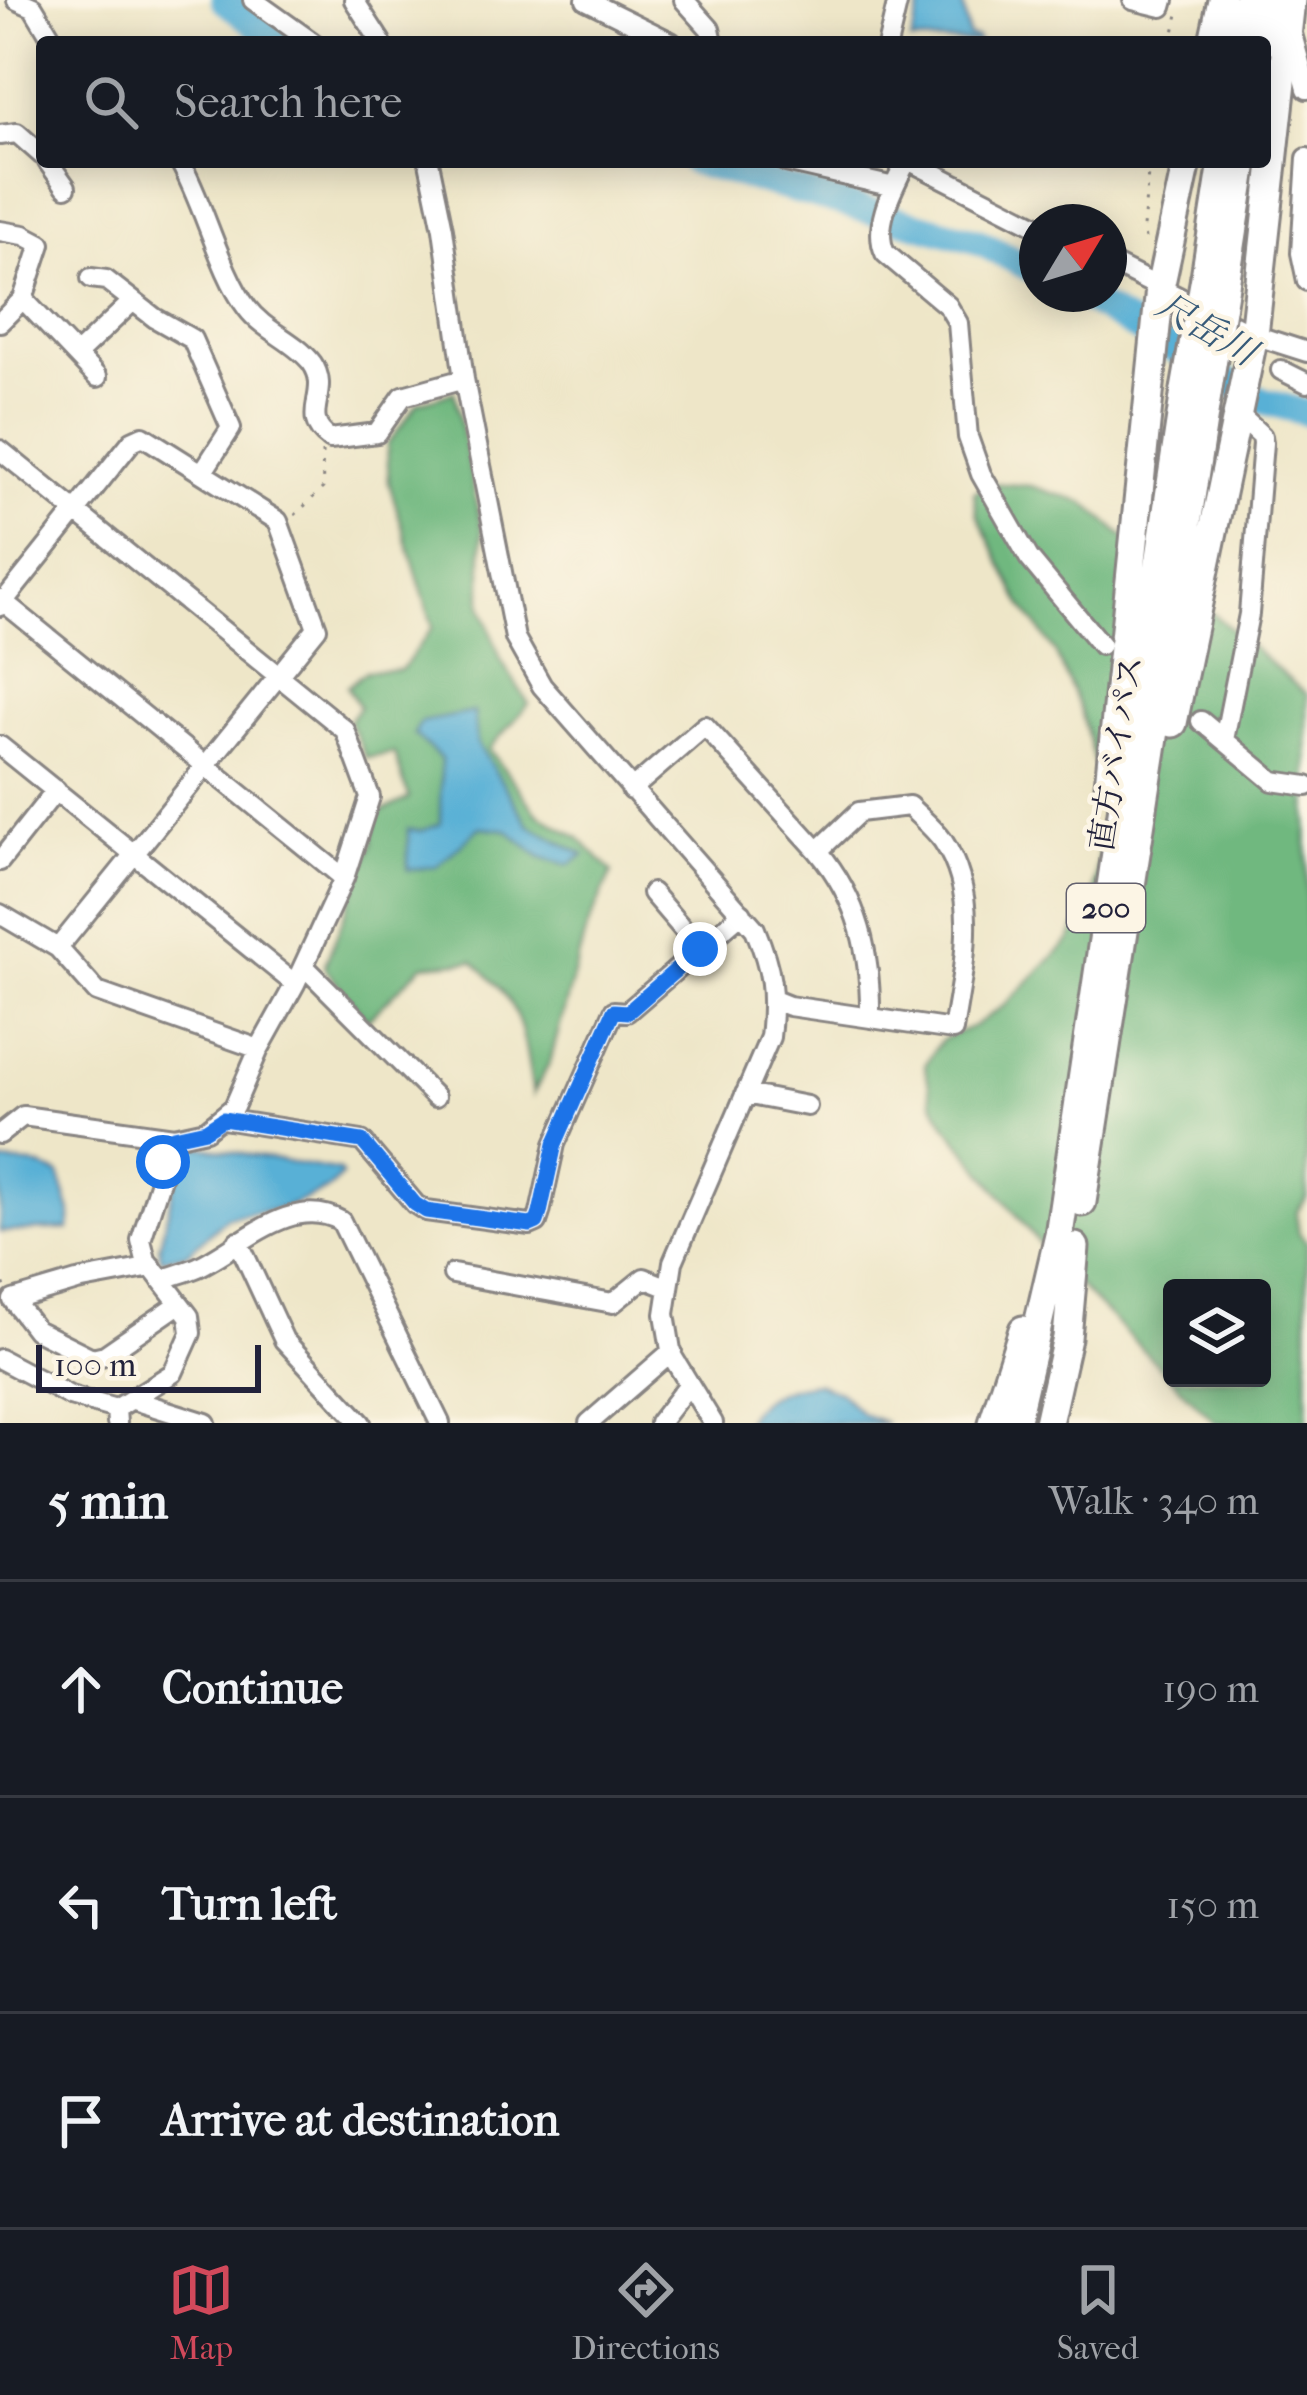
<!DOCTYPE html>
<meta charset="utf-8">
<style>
:root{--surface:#171b24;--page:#20242c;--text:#f1f3f6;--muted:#9ea1a6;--line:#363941;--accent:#d1495b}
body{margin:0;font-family:"IM FELL French Canon","Noto Serif JP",serif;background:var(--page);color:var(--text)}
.controls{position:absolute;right:36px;bottom:36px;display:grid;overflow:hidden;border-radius:12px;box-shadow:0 6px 30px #0003}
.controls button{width:108px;height:108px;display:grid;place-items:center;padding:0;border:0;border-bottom:3px solid var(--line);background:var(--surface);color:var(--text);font:60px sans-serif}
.compass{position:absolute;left:1019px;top:204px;width:108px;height:108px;border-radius:50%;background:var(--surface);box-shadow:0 6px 30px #0003;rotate:52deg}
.scale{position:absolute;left:36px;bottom:30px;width:225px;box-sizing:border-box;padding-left:12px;border:6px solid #22223b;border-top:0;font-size:33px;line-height:42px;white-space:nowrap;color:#22223b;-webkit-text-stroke:9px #fcf5e5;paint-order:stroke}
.stop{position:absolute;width:36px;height:36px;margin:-27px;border:9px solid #1a73e8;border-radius:50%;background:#fff}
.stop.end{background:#1a73e8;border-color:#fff;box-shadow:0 3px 12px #0008}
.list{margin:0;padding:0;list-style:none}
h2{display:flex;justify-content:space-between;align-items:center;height:156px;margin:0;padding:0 48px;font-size:51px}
h2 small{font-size:39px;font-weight:400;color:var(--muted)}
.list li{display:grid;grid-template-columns:78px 1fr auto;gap:36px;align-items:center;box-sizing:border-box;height:216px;padding:0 48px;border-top:3px solid var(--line)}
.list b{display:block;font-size:45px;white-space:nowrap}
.list em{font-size:39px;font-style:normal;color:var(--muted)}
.icon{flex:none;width:66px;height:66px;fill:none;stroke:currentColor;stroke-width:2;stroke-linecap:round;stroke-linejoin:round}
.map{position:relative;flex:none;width:1307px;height:1423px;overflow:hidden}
.search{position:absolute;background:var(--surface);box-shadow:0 6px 30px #0003;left:36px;right:36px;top:36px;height:132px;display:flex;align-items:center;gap:30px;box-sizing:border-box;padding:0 42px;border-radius:12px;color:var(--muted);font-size:45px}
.sheet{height:804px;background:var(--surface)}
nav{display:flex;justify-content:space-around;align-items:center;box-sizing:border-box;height:168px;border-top:3px solid var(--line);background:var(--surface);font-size:33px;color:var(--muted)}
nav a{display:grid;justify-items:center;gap:6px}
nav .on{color:var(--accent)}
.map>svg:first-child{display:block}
.forest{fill:#70b87f;stroke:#496d5d;stroke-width:3;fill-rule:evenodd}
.water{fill:#59b0d6;stroke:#3e6988;stroke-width:3}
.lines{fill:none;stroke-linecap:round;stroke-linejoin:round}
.river{stroke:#59b0d6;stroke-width:27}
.minor-casing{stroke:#888482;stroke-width:24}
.highway-casing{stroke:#888482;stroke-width:33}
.path{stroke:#888482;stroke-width:3;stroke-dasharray:3 9;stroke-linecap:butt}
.minor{stroke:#fff;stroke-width:18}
.highway{stroke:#fff;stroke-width:27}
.highway-bridge-casing{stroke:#888482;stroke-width:33;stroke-linecap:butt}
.highway-bridge{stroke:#fff;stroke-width:27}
.route{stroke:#1a73e8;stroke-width:15}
.labels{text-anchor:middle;stroke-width:9;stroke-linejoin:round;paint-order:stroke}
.shield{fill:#fcf5e5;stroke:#63616e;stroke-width:3}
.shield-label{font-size:30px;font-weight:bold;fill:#22223b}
.street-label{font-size:33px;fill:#22223b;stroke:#fcf5e5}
.water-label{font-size:36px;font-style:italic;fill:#385b79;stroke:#fcf5e5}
</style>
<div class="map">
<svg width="1307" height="1423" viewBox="0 0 1307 1423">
<rect width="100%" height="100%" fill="#fcf5e5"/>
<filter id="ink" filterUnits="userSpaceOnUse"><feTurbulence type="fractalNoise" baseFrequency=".00833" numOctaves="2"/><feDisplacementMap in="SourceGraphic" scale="24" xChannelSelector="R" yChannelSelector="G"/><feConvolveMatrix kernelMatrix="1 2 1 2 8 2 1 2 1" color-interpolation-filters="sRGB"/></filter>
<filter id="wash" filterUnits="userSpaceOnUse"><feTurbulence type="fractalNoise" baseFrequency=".004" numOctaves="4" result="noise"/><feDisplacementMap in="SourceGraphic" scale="48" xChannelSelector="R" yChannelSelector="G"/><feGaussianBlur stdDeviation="2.7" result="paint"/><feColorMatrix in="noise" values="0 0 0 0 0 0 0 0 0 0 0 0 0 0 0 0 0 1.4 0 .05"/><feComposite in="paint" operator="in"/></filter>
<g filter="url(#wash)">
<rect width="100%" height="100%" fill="#eee6c8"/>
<path class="forest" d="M454 392 482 531V606L501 660 529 704 489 749 537 813 579 838 612 872 585 933 550 1062 533 1094C522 1028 524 1007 473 961L423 965 367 1020 324 967 373 843 375 815 409 798 394 753 366 758 349 721 359 707 347 687 366 671 401 670 433 627 389 483 387 445 418 403Z
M991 483 1031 486 1085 503 1307 695V1197L1296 1213 1299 1233 1307 1243V1423H1216L1049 1256 946 1125 932 1100 925 1065 941 1040 976 1025 1005 1005 1070 940 1093 896 1098 862 1104 796 1080 709 1055 652 1019 600 977 514 974 492ZM1172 1288H1262V1378H1172Z"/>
<path class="water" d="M922 0H962L969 37 977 38 978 42H911Z
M474 712 477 743 529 825 584 855 569 865 540 857 507 830 480 827 437 866 408 870V829L421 831 440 824 441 759 414 734 421 722Z
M188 1144 340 1171 342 1175 329 1189 284 1208 227 1217 188 1253 161 1259 159 1247 183 1149Z
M0 1162 32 1164 59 1174 71 1212 69 1229 0 1232Z
M817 1383 841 1393 862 1414 886 1423H745C755 1394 790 1386 817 1383Z"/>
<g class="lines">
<path class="river" d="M224 0 278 42
M693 162 977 241 1037 272
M1076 294 1263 401 1307 413"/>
</g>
</g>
<g filter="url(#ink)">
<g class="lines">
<defs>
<path id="minor" d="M17 0 33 7 54 42
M253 0 312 42
M354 0 381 42
M586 0 671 42
M684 0 710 29 713 42
M1133 0 1162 7 1164 0
M1292 34 1307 89
M888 42 898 0
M0 135 17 133 42 155
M1307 158 1301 253 1307 281
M48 162 66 187
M180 162C204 204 220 272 247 308 264 331 295 341 312 363 333 393 297 416 330 439L377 433 403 396 464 379
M429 162 443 229 464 379 515 638 542 686 755 929C772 970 775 992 770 1037L673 1262 665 1314 672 1356 713 1423
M786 162 894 187
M906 162C894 187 872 225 885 253L948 306 958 323 968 437 981 474 1029 558 1101 645
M912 162 1037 226
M0 231 24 235 41 244 23 299 0 322
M1109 262 1254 335 1307 352
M91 278 106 280 155 318 192 339 231 428 202 473
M23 299 97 377
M76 355 133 301
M1281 370 1307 383
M0 450 345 730 370 797 344 878 295 984 259 1049 234 1107 206 1130 174 1137 23 1116 0 1134
M0 599 344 878
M0 606 132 441 143 436 278 521 317 628 58 948
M1201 721 1273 781 1307 786
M1224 740 1249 614 1263 443 1262 436 1238 414
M0 746 295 984
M631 790 705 726 818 851 859 812 909 806C920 817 934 828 943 841 981 898 963 968 953 1030L789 1006 774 1000
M818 851C859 900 871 954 870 1018
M0 861 56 790
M652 893 700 949
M0 914 58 948 97 992 259 1049
M304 966 435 1097
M745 1094 807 1106
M223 1119 362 1141 415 1204 426 1211 530 1225 537 1222 540 1213 555 1144 614 1011 627 1012 742 913
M238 1241 284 1340 361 1423
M152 1267 77 1281 13 1300 36 1330 92 1358 105 1355 179 1304
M453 1274 613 1303 644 1278 669 1288
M161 1280C173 1275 187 1272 198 1267 241 1247 291 1193 341 1221L440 1423
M0 1359 70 1396 116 1409
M133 1400 206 1423
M117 1423 116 1409 173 1373 191 1333 189 1316 146 1260 141 1240 174 1137
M589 1423 672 1351
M659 1423 689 1384"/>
<path id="highway" d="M1213 42 1222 0
M1241 42 1248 0
M1264 42 1270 0
M1205 277 1223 162
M1225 285 1244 162
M1173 723 1254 335 1291 0
M1109 785 1160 288 1187 162
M1082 1202 1206 401
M993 1423 1023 1330
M1015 1423 1059 1235 1185 390
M1048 1423 1067 1338 1075 1247"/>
</defs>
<use href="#minor" class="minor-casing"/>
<use href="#highway" class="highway-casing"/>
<path class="path" d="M1172 42 1178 14
M1145 239 1143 228 1149 162
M295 515 323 488 322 452
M0 1272 5 1287"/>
<use href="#minor" class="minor"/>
<use href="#highway" class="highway"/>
<defs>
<path id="highway-bridge" d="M1185 390 1205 277
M1206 401 1225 285"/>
</defs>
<use href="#highway-bridge" class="highway-bridge-casing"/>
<use href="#highway-bridge" class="highway-bridge"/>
</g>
</g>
<g class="lines" filter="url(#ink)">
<path class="route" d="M163 1162 174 1137 206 1130 223 1119 362 1141 415 1204 426 1211 530 1225 537 1222 540 1213 555 1144 614 1011 628 1012 700 949"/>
</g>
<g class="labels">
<rect class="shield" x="1067" y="884" width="78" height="48" rx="9"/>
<g class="shield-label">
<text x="1106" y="918">200</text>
</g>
<g class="street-label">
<text transform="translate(1115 753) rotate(-81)" y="12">直方バイパス</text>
</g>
<g class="water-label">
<text transform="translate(1207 328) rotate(30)" y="13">尺岳川</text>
</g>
</g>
</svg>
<div class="controls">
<button><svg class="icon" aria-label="layers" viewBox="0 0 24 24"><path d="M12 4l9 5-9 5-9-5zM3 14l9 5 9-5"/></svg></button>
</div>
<svg class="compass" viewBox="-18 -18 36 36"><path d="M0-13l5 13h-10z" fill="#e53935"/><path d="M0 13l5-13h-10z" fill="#9ea1a6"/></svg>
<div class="scale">100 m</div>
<div class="stop" style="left:163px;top:1162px"></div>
<div class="stop end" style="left:700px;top:949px"></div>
<div class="search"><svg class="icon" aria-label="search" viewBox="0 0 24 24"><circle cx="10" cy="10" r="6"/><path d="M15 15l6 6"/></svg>Search here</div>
</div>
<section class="sheet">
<h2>5 min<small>Walk · 340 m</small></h2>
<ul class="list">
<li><svg class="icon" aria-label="ahead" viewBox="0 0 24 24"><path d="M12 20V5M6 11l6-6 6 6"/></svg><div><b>Continue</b></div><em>190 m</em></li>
<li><svg class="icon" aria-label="left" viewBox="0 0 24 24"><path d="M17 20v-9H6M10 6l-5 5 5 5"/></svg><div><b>Turn left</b></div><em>150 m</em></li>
<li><svg class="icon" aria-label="arrive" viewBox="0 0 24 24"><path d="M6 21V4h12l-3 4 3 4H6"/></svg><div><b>Arrive at destination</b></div></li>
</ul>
</section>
<nav>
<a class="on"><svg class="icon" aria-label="map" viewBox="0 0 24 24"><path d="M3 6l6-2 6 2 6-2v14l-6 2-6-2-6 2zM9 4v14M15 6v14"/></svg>Map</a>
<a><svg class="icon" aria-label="directions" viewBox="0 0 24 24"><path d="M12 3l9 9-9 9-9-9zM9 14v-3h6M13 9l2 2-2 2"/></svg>Directions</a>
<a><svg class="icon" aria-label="saved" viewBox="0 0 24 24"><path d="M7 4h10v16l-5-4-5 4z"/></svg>Saved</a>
</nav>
